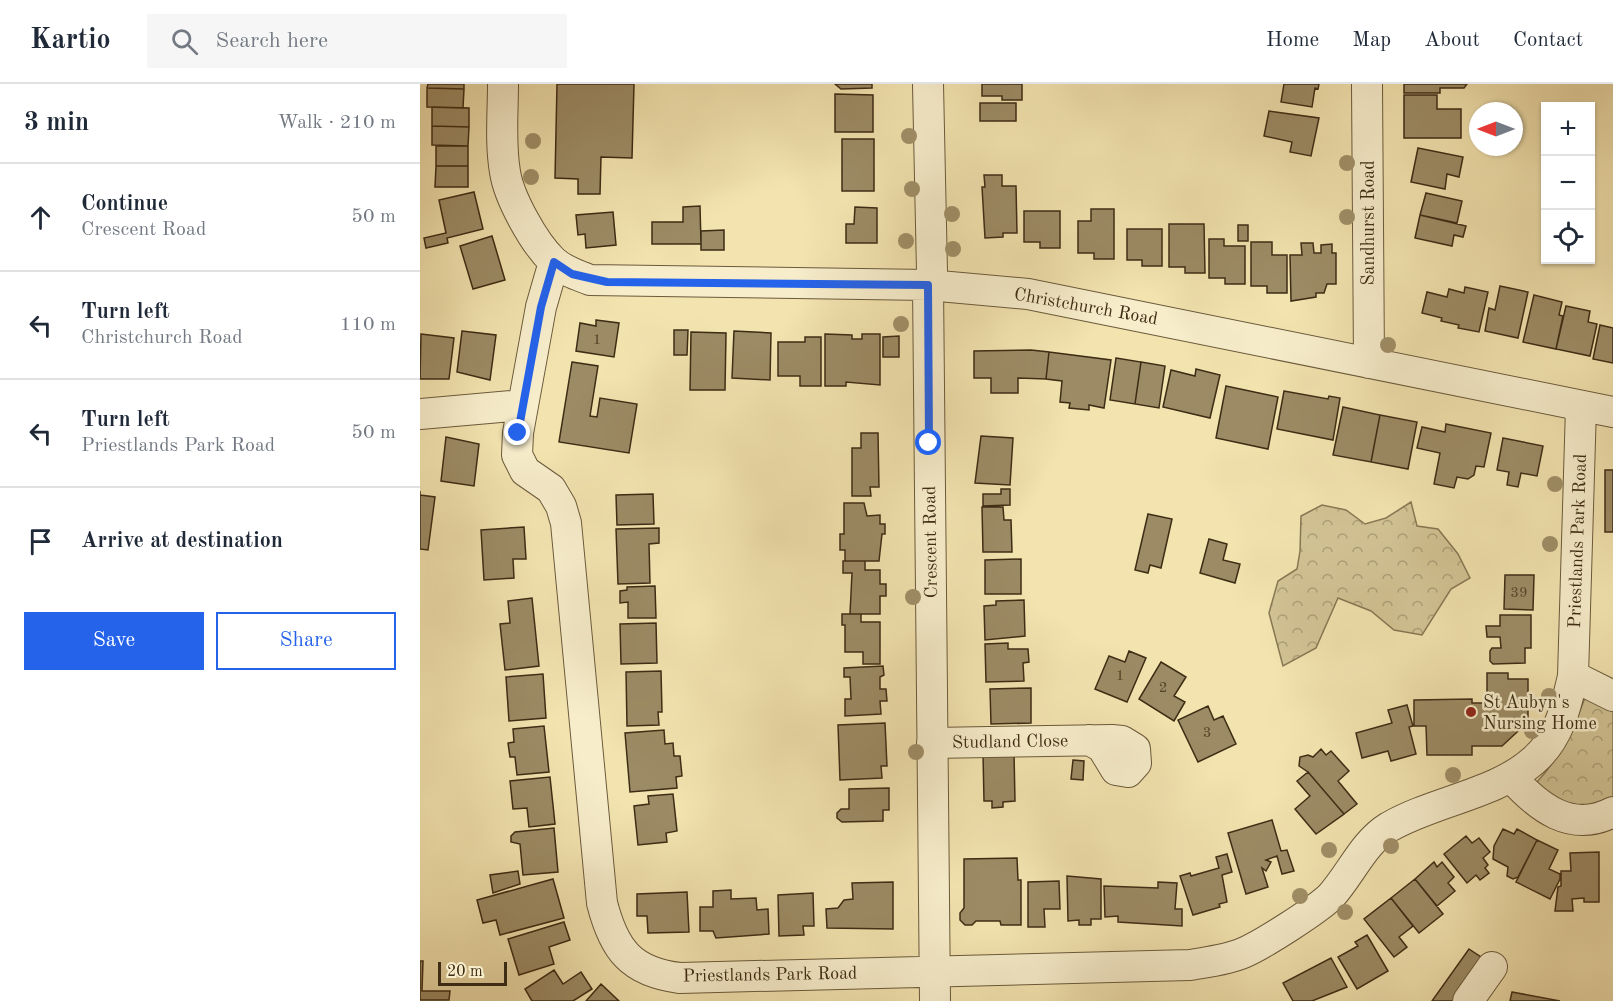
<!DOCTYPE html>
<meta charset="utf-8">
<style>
:root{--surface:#fff;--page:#f6f6f7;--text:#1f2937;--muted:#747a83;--line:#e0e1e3;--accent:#2563eb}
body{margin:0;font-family:"Old Standard TT",serif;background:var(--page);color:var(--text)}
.controls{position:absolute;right:18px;top:18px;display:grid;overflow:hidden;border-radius:0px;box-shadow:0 2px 4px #0004}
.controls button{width:54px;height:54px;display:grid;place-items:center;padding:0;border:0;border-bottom:2px solid var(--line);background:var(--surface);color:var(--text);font:30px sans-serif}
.compass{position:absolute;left:1049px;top:18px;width:54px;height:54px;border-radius:50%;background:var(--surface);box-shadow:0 2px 4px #0004;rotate:270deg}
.scale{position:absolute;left:18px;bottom:15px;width:69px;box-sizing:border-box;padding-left:6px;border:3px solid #3e2c14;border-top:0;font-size:16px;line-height:21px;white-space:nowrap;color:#3e2c14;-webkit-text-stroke:4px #f7edcb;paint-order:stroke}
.stop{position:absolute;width:18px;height:18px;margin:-14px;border:4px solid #2563eb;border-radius:50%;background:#fff}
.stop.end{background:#2563eb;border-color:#fff;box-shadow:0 2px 6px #0008}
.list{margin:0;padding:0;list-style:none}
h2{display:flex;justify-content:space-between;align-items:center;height:78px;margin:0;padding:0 24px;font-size:26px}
h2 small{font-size:20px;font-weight:400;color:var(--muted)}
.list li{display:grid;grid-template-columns:39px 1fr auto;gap:18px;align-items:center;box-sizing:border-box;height:108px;padding:0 24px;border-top:2px solid var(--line)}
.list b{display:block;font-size:22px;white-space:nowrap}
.list p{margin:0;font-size:20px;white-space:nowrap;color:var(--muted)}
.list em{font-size:20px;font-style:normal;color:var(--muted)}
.actions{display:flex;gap:12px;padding:18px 24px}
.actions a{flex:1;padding:14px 0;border:2px solid var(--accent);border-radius:0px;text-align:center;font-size:21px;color:var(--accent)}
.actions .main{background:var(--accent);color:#fff}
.icon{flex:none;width:33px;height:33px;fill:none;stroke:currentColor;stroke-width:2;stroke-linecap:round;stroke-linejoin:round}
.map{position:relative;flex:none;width:1193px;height:917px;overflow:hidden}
header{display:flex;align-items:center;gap:36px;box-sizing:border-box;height:84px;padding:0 30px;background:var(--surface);border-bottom:2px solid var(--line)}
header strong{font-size:28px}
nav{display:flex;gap:33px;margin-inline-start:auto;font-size:21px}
.search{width:420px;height:54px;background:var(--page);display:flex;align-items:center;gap:15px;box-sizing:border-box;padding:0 21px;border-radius:0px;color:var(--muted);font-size:22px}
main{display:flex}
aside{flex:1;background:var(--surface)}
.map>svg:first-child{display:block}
.forest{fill:url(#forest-crowns);stroke:#887854;stroke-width:1.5}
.building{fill:#9c8b65;stroke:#3e2c14;stroke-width:1.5}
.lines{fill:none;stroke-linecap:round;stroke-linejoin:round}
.minor-casing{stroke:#6b5a3b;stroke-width:32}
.minor{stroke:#f7edcb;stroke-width:30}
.tree{fill:#a08f68}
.route{stroke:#2563eb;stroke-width:8}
.poi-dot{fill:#8f2418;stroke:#f7edcb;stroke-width:2}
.labels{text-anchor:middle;stroke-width:5;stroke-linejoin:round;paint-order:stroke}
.number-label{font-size:15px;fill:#564428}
.street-label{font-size:18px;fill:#3e2c14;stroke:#f7edcb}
.poi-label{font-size:18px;fill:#3e2c14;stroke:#f7edcb;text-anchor:start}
</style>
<header>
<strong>Kartio</strong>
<div class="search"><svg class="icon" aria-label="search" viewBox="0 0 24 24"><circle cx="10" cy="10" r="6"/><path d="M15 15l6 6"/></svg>Search here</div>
<nav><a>Home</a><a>Map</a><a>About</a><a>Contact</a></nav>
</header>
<main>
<aside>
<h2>3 min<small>Walk · 210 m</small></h2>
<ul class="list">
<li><svg class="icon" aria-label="ahead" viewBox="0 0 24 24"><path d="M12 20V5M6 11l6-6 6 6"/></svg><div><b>Continue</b><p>Crescent Road</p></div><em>50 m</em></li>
<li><svg class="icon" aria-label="left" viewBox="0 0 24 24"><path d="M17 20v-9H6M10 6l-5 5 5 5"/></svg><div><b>Turn left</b><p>Christchurch Road</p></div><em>110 m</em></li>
<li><svg class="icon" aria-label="left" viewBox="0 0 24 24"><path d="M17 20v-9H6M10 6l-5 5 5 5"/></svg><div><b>Turn left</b><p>Priestlands Park Road</p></div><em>50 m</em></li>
<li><svg class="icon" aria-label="arrive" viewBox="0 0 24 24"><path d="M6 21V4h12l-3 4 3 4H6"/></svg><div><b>Arrive at destination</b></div></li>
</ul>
<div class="actions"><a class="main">Save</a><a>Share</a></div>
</aside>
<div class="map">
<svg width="1193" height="917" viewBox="0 0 1193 917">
<defs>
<pattern id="forest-crowns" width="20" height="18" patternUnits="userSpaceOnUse" patternTransform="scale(1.5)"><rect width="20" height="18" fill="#d3c495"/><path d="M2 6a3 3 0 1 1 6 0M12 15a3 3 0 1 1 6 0" fill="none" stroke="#ad9f78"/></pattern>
</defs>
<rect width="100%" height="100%" fill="#f2e3af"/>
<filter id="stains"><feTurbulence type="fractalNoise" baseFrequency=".00333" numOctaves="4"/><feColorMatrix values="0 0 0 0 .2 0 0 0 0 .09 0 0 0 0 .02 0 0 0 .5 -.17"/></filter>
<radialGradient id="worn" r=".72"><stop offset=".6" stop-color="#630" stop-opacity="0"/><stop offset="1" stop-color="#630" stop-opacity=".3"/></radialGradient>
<path class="forest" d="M991 418 997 442 1018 445 1038 470 1050 494 1031 505 1002 551 974 546 951 527 918 514 896 564 863 582 849 529 858 497 877 485 880 467 881 432 902 421 926 426 945 440 966 434Z
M1166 611 1193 625V719C1154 723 1146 730 1117 698 1141 672 1154 644 1166 611Z"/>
<path class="building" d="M8 0H44V5L7 4Z
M137 0H214L212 74 181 73 180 110H158V95L135 94Z
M415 0H452V4L421 5Z
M562 0H602V16H582V12H562Z
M864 0H899L898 5 895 4 892 23 861 18Z
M984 0H1047L1044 4H1020V9H984Z
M7 4 44 5 43 24 7 23Z
M415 10 453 11V48H415Z
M984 11H1017V25H1041V54H984Z
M560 19H596V37H560Z
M12 23 49 24V43L12 42Z
M849 27 899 34 891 72 870 68 872 58 844 52Z
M12 42 49 43 48 62 12 61Z
M422 55H454V107H422Z
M16 62H48V82H16Z
M998 64 1043 73 1039 93 1027 90 1025 105 991 98Z
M16 82H48V103H15Z
M564 91H582V102H596L597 149H583V153L565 154 562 103H565Z
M54 108 63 145 27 154 28 159 6 164 4 154 26 149 19 116Z
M1006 109 1042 117 1037 139 1000 131Z
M280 122 281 160H232V138H263V123Z
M435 123 457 124V159H426V140H434Z
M671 125H694V175H674V169H658V137H671Z
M604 127H640V164H620V158H604Z
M193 128 196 161 166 164 165 150 158 151 156 131Z
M1000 131 1046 142 1043 153 1034 151 1032 162 995 154Z
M749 140H784L785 189H765V183H749Z
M818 141H828V157H818Z
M707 145H742V182H722V176H707Z
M304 146V166H281V147Z
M72 152 85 196 53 205 40 162Z
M789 155H804V162H825V200H805V194H789Z
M831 158H852V171H867V209H847V202H831Z
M881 159H893L894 169H901V161L912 160V169H916V200H907L904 209H896V213L871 217 870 171H882Z
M1080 202 1108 208 1098 254 1065 247 1069 224 1075 226Z
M1045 203 1068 208 1059 248 1038 244 1039 241 1021 237 1022 234 1002 229 1007 208 1027 213 1029 205 1044 209Z
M1114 211 1142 218 1139 231 1143 232 1136 265 1103 258Z
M1146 222 1170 227 1168 238 1177 240 1170 272 1136 265Z
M176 236 199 239 194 273 156 267 160 239 176 242Z
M1180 241 1193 244V279L1173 275Z
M254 246H268L267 271H254Z
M42 247 76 251 70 296 37 288Z
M314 247 351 249 350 296 312 294Z
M271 248 306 249 305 306H270Z
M1 250 34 254 29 295H0Z
M405 250 432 251V255H442V250H460V301L426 298V302H405Z
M479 252V273H463V253Z
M385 253H401V302H380V292H358V258H385Z
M611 266 629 268 626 295 598 294V309H571V294H554V267Z
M629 268 691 276 684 324 669 321V326L649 324 650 319 640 318 642 297 626 295Z
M696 274 721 278 715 320 690 316Z
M152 278 178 282 170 332 177 333 180 314 217 320 209 369 139 358Z
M721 278 745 282 739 324 715 320Z
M776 285 800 291 790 334 743 323 751 286 775 292Z
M806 302 858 313 848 365 796 354Z
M864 307 908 315 909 312 920 314 913 356 857 345Z
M923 323 960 331 951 378 913 371Z
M960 331 997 338 988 385 951 378Z
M1026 340 1071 349 1064 383 1056 382 1054 391 1048 395 1037 393 1034 404 1014 400 1020 369 997 364 1002 343 1025 348Z
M441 349H458L459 403H450L451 412H432V364H441Z
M561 352 593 354 590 401 555 399Z
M26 353 59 360 54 402 21 397Z
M1083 354 1123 362 1117 392 1101 389 1098 403 1087 401 1089 388 1077 386Z
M1185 386H1193V448H1185Z
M581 405H590V421L563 422V410H581Z
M0 407V411L15 413 8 466 0 465Z
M233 410 234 440 197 441 196 411Z
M424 419H444L447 432 460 431V440H465V450H462L459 477H425V466H420V450H424Z
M562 423H583L584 436H591L592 468H563Z
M728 430 752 435 741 484 730 481 728 489 715 486Z
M104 443 106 475H93L94 494 64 496 61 446Z
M239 444V459L229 460 230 499 198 500 196 445Z
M789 455 807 460 803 476 820 480 815 499 780 489Z
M601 475V510H565V476Z
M423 477H445V486H460V500H466V512H460V530H430L432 489H423Z
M1085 491H1114L1113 526 1084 525Z
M235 502 236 534H208V518L200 519V507L207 506V503Z
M112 514 119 582 85 586 80 540 90 539 88 517Z
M604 516 605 552 565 556 564 522 576 521V517Z
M422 530H441V538H460V580H443V568H425V541H422Z
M1080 531H1111V564H1105V579L1073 580 1070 577V567L1072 564H1081L1080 553H1067L1066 542H1080Z
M236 539 237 579 201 580 200 540Z
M588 559V565H608L609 578 603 579 604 597 566 598 565 560Z
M709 567 726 574 707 618 675 605 689 572 705 578Z
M741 578 766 593 754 612 765 618 754 637 719 615Z
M463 582 464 591 460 593V605H466L467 617H460L461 630 425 632V615H431L430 593H424V584Z
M241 587 242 628H238L239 641 207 642 206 588Z
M1067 589H1088V595H1108V638L1082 662H1052V671H1007L1006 642H994V616L1052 615V619H1067Z
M123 590 126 634 89 637 86 593Z
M611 604V639L571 640 570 605Z
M987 621 993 642 989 643 996 670 971 677 968 667 942 674 936 649 972 639 968 626Z
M788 622 794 636 803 632 816 660 778 678 758 636Z
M465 639 467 682H461L462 694 420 696 418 641Z
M124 642 129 688 97 691 95 673H90L88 659 94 658 93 645Z
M244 646 245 660 253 659 254 672H260L262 692 256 693 257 704 210 708 205 649Z
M901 665 906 671 911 667 929 687 918 697 937 720 924 730 888 688 879 682 880 673 888 671 893 673Z
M594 669 595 717 583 718V723L572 724V717H564L563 670Z
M653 676 664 677 663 696 651 695Z
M888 688 924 730 896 750 875 725 890 712 877 697Z
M130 693 135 740 109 743 107 724 93 725 90 697Z
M469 704V726H463V737L422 738 417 734V729L421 725H429V705Z
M253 710 257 747 246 749 247 758 218 761 214 722 229 720 228 712Z
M852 736 861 767 867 766 874 787 862 790 857 772 846 776 851 778 846 787 842 784 848 803 826 810 808 749Z
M134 744 138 788 103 791 100 760 91 758V752L95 748Z
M1083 745 1094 750 1097 745 1117 756 1098 793 1093 795 1087 792 1088 783 1073 775 1074 762Z
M1046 752 1052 759 1059 754 1070 768 1063 774 1068 781 1065 784 1069 789 1060 796 1056 791 1047 799 1024 770Z
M1117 756 1138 766 1129 785 1140 790V795L1130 815 1096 798Z
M1179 768V818H1164V814L1152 815 1153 827H1135L1138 803 1141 802V787H1151L1150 769Z
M807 770 812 788 802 791 807 818 799 820 800 823 773 831 760 792 770 789 771 792 799 784 796 773Z
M597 774 598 796H601V841H581L580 837H556L552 841H545L540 836V829L544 824V775Z
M1014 778 1017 783 1022 778 1034 793 1028 799 1035 807 1017 822 995 795Z
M98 787 100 800 73 809 70 791Z
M647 792 681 795V835H671V841H659V836L648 837Z
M133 795 144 834 80 851 76 836 63 839 57 816Z
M995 795 1023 830 999 849 971 814Z
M639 797 640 825H624L625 843H608V798Z
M473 798V845L407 844 406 825 418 824 424 816 433 815 432 799Z
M738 798 757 799 755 825H762V842L698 838V832L685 833 684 802 738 804Z
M311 806V815L336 814 337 826 348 825 349 850 296 854 293 847H280V823H293V807Z
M267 808 269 848 228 849 227 832H217V810Z
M393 809 394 842H383L384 851 359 852 358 811Z
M971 814 993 842 979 853 987 863 974 873 944 835Z
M144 838 150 856 129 863 134 880 99 891 88 855Z
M947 851 968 887 937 905 918 873 938 862 935 858Z
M1049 865 1064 875 1034 917H1012Z
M911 874 927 903 892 917H873L863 899Z
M0 877H3L2 907H30L29 916H0Z
M134 886 143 900 161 888 172 905 153 917H112L105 905Z
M181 900 199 917H166Z
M1092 908 1140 917H1090Z"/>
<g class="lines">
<defs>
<path id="minor" d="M83 0C83 29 80 59 85 88 89 114 114 159 133 177 144 187 157 191 170 196L508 201 608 210 1193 328
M508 0 512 188 508 201 515 917
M947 0 949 279
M134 178 121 223 98 349 97 371 105 387 131 405 141 422 146 439 182 819C194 866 211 888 260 894L770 881C787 878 807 876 823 869 842 861 897 826 911 812 931 790 943 759 969 743 1014 717 1076 710 1113 677 1139 655 1146 623 1153 592L1161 323
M0 330 103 321
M1153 592 1193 612
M512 659 692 656 702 657 715 665 716 679 708 688 696 686 682 663 669 656
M1091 693C1118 723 1151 750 1193 728
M1048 917 1072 883"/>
</defs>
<use href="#minor" class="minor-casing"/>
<use href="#minor" class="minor"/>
</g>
<g class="tree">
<circle cx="489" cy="52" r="8"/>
<circle cx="113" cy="57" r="8"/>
<circle cx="927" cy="79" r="8"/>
<circle cx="111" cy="93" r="8"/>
<circle cx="492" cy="105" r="8"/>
<circle cx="532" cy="130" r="8"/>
<circle cx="927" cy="133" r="8"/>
<circle cx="486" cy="157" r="8"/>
<circle cx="533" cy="165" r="8"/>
<circle cx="481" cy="240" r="8"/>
<circle cx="968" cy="261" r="8"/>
<circle cx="1135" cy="400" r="8"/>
<circle cx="1130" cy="460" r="8"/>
<circle cx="493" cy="513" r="8"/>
<circle cx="1129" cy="612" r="8"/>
<circle cx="1112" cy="647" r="8"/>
<circle cx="496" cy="668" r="8"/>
<circle cx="1033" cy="691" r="8"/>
<circle cx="971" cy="762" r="8"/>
<circle cx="909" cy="766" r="8"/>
<circle cx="880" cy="812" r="8"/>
<circle cx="925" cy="828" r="8"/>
</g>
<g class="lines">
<path class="route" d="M98 349 121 223 134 178 152 190 187 198 508 201 509 359"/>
</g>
<circle class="poi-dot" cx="1051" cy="628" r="6"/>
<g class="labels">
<g class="number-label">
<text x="177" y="260">1</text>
<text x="1099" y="513">39</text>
<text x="700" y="596">1</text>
<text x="743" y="608">2</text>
<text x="787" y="653">3</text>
</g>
<g class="street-label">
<text transform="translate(948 139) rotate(-90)" y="6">Sandhurst Road</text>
<text transform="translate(666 222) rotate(10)" y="6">Christchurch Road</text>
<text transform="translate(1157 457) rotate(-88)" y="6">Priestlands Park Road</text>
<text transform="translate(510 458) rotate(-91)" y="6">Crescent Road</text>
<text transform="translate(590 657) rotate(-1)" y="6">Studland Close</text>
<text transform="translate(350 890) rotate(-1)" y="6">Priestlands Park Road</text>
</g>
<g class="poi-label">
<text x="1063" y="624">St Aubyn's<tspan x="1063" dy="21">Nursing Home</tspan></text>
</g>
</g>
<rect width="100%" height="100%" filter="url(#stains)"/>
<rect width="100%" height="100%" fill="url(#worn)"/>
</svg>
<div class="controls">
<button>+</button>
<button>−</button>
<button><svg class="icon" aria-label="locate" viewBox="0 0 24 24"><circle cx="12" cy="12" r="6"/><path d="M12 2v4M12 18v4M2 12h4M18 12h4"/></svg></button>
</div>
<svg class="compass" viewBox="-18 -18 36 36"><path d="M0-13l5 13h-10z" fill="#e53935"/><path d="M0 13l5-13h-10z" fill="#747a83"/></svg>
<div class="scale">20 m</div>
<div class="stop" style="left:509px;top:359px"></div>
<div class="stop end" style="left:98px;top:349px"></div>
</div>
</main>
